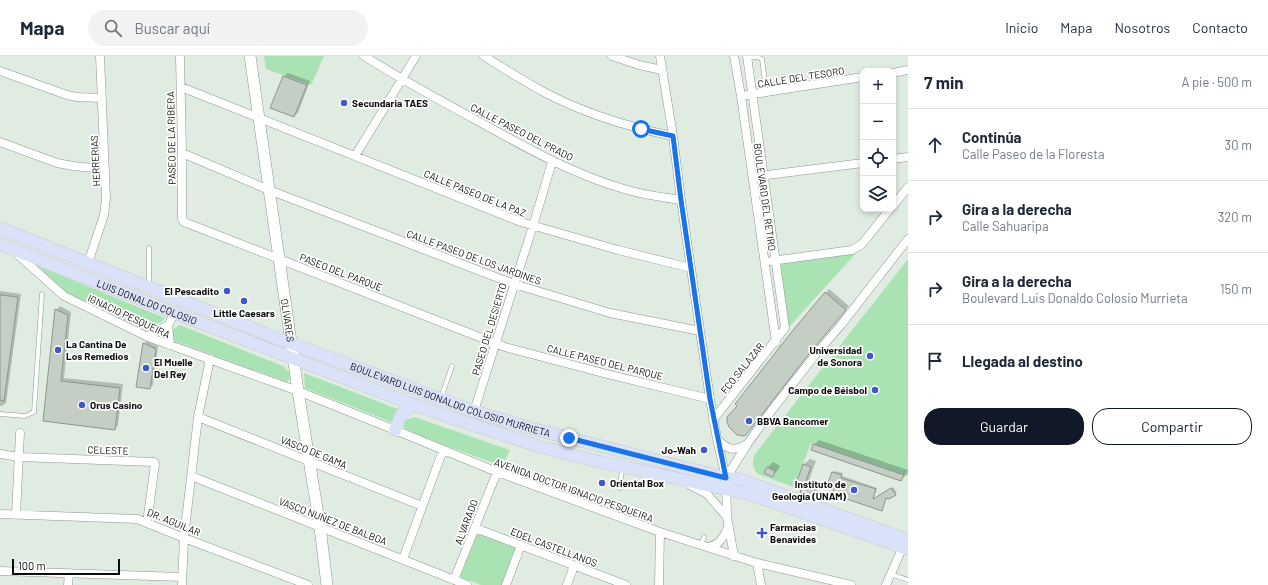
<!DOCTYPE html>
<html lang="es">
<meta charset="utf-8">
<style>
:root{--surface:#fff;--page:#f2f2f3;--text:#1f2937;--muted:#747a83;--line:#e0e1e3;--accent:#111827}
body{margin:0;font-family:Barlow,sans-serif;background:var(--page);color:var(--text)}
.controls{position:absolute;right:12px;top:12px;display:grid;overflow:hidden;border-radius:8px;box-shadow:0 2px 6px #0003}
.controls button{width:36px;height:36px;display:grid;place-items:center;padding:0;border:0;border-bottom:1px solid var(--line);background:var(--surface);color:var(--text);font:20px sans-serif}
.scale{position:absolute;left:12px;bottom:10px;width:108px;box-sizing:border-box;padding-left:4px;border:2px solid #0b0e0b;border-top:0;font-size:11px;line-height:14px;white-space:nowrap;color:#0b0e0b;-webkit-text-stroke:3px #fff;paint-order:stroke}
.stop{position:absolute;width:12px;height:12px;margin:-9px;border:3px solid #1a73e8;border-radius:50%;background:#fff}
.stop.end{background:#1a73e8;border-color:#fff;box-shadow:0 1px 4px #0008}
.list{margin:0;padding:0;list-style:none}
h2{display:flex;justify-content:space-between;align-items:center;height:52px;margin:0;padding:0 16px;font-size:17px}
h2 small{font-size:13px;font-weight:400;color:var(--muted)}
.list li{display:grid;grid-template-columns:26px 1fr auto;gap:12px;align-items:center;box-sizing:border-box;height:72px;padding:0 16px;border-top:1px solid var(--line)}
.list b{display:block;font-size:15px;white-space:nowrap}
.list p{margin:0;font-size:13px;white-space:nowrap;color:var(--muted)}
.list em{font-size:13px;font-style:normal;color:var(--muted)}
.actions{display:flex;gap:8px;padding:12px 16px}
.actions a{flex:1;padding:9px 0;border:1px solid var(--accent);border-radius:16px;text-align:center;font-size:14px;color:var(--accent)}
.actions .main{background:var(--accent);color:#fff}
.icon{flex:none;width:22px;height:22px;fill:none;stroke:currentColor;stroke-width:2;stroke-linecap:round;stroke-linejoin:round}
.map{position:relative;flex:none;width:908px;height:529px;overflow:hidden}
header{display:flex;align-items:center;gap:24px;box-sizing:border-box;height:56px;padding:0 20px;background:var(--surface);border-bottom:1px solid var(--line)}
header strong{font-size:19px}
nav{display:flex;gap:22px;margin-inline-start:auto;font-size:14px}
.search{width:280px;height:36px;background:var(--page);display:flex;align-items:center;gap:10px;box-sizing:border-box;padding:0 14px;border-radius:22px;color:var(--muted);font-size:15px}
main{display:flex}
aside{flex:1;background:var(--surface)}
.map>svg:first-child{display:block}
.green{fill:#aae3b3}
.shadow{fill:#0003}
.building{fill:#c4cec5;stroke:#8c968d}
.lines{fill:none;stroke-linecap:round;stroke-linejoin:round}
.lane-casing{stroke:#8e978f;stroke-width:5}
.street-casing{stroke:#8e978f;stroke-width:9}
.secondary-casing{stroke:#8e978f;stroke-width:12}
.primary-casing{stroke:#c9cac9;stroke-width:13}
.lane{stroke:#fff;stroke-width:4}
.street{stroke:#fff;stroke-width:8}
.secondary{stroke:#fff;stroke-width:11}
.primary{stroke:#dae2fa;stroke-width:12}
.route{stroke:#1a73e8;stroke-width:5}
.poi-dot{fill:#4257ca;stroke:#fff;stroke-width:1.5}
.labels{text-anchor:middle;stroke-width:3.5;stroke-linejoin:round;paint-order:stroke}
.street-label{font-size:10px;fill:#0b0e0b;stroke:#fff}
.poi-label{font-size:10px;font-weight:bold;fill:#0b0e0b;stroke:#fff;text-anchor:start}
</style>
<header>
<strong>Mapa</strong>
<div class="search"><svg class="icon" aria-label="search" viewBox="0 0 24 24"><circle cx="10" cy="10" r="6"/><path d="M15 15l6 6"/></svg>Buscar aquí</div>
<nav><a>Inicio</a><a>Mapa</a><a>Nosotros</a><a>Contacto</a></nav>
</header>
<main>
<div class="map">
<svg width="908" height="529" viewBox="0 0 908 529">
<rect width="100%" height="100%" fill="#e0ebe1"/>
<path class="green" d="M264 0H324L311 29 266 13Z
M857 196 789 271 780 205Z
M908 203V420L811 387 794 431 758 418C752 412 752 405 755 398Z
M38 210 165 262C158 270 152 272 141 272L65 236Z
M180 269 283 310 289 316 290 323 287 326 175 285 171 278 174 272Z
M304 317 400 354 391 366 305 332Z
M414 361 510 394 502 410 406 375 404 370 405 365Z
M478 477 517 492 502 529H481L460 521Z"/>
<path class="shadow" d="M288 17 310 25 298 57 294 60 272 51 284 20Z
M829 233 849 250 815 290 826 237Z
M0 235 21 238 6 347 2 350H0Z
M60 250 71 256 64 322 123 328 118 369 115 373 44 365 56 254Z
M146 285 158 290 153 329 150 332 144 288Z
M819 384 908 414 906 419 901 424 814 389Z
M810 403 816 405 809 424 820 429 818 434 812 439 801 435 804 429 797 427 804 408Z
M773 406 780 410 778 414 773 419 767 412Z
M834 415 843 417 842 420 877 432 873 443 893 431 897 437 886 441 881 454 828 429Z"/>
<path class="building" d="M283 20 307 29 294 61 270 52Z
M825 236 846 254 812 294 746 379 744 380 737 379 729 371 727 366V361L737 350 735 348 794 273Z
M0 239 18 241 4 345 0 344Z
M55 253 68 259 61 325 120 332 115 374 43 365Z
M143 287 156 293 150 333 136 331Z
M813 388 904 419 901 425 811 394Z
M803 408 811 411 804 430 815 434 813 440 800 436 802 430 796 428Z
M767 411 775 415 773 421 764 417Z
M832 416 842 419 841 422 876 433 873 443 891 432 896 439 889 443 886 442 882 455 832 438 834 432 827 429Z"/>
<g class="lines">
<defs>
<path id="lane" d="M747 2 757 1 762 3 765 25
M149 192V230
M441 342 452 310
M0 358 25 360 34 356 42 238
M620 432 622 413
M701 489 704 481
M891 518 908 524"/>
<path id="street" d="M180 0 182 97V163L184 166 505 291 607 318 710 343
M364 0C401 23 439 44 478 65 525 91 572 118 624 133 643 139 662 141 681 144
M484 0C503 12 522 24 542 35 583 57 628 71 673 80
M612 0 639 9 662 14
M660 0 673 80 681 144 710 343 717 383 726 422 727 461 734 500
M734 0 741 40 776 286
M0 15 67 39 77 41 101 42
M893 17 908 14
M181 31 521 166 618 194 691 212
M747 39 863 21
M0 86 57 107 73 110 105 113
M182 97 269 134 514 228 610 257 700 275
M355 100 416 0
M893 103 908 101
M759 120 863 107
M893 150 908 131
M16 197 64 240 148 281 298 335 395 374 497 416 660 476 757 507 851 529
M771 205 852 194 862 188 890 153
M88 207 104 159 106 143 100 0
M168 269 170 289
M148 281 168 269 175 257
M474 355 533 170 552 106
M198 361 422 450
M713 364 785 272 747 0
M717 383C727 393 733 396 745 389
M0 398 19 401 154 406 155 408 147 467
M191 420 467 529
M726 422 748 387 772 354 816 298 841 269 908 183
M690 429 707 438 727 461
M0 458 137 463 184 482 308 529
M16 459 20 377
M475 472 626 529
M707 491C719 490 724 481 728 471
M403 503 443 394
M757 507 761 529
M0 515 182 521
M454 524 497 416
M68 529 69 517
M182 529 184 482 198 361 210 303
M506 529 521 489
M567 529 574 510
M659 529 660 476
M886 529 904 488"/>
<g id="secondary">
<path id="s1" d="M250 0 298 335 320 471 327 529"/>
</g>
<g id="primary">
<path id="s2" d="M0 172 269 279 474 355 530 372 726 422 739 423 908 484"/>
<path id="s3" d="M0 188 175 257 412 348 470 368 538 390 592 404 752 439 908 493"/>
<path d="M395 374 401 359 412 348"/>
</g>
</defs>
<use href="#lane" class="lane-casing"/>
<use href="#street" class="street-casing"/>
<use href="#secondary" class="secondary-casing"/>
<use href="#primary" class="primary-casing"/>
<use href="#lane" class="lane"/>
<use href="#street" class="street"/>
<use href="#secondary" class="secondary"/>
<use href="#primary" class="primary"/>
</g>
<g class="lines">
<path class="route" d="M569 382 726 422 710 343 681 144 673 80 641 73"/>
</g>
<g class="poi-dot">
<circle cx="344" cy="47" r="4"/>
<circle cx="227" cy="235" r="4"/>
<circle cx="244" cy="245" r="4"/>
<circle cx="58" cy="294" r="4"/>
<circle cx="870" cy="300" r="4"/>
<circle cx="146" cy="312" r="4"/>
<circle cx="875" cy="334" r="4"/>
<circle cx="82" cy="349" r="4"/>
<circle cx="749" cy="365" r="4"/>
<circle cx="704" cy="394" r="4"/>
<circle cx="602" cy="427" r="4"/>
<circle cx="854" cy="434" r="4"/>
<path d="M760 471h4v4h4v4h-4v4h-4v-4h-4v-4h4z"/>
</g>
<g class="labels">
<g class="street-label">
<text transform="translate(801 21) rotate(-9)" y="4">CALLE DEL TESORO</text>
<text transform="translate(522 76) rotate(27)" y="4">CALLE PASEO DEL PRADO</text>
<text transform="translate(171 82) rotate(-91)" y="4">PASEO DE LA RIBERA</text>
<text transform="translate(95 105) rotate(-93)" y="4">HERRERIAS</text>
<text transform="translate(475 137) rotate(22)" y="4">CALLE PASEO DE LA PAZ</text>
<text transform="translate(765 141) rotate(82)" y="4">BOULEVARD DEL RETIRO</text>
<text transform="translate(474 201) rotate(20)" y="4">CALLE PASEO DE LOS JARDINES</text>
<text transform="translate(341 216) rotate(21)" y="4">PASEO DEL PARQUE</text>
<text dy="4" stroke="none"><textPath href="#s3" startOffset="158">LUIS DONALDO COLOSIO</textPath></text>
<text transform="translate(129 260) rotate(25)" y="4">IGNACIO PESQUEIRA</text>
<text dy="4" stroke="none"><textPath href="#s1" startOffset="267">OLIVARES</textPath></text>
<text transform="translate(489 273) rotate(-73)" y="4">PASEO DEL DESIERTO</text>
<text transform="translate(605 306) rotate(14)" y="4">CALLE PASEO DEL PARQUE</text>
<text transform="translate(742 312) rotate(-51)" y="4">FCO SALAZAR</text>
<text dy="4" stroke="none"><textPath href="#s2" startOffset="482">BOULEVARD LUIS DONALDO COLOSIO MURRIETA</textPath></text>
<text transform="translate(108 394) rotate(2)" y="4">CELESTE</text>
<text transform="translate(314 396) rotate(22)" y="4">VASCO DE GAMA</text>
<text transform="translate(574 434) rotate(20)" y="4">AVENIDA DOCTOR IGNACIO PESQUEIRA</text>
<text transform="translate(333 465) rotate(21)" y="4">VASCO NUÑEZ DE BALBOA</text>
<text transform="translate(174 466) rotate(22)" y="4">DR. AGUILAR</text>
<text transform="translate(466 466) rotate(-69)" y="4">ALVARADO</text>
<text transform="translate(554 491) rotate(21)" y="4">EDEL CASTELLANOS</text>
</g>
<g class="poi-label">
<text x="352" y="51">Secundaria TAES</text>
<text x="219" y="239" text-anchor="end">El Pescadito</text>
<text x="244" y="261" text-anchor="middle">Little Caesars</text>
<text x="66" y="292">La Cantina De<tspan x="66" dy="12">Los Remedios</tspan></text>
<text x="862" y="298" text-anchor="end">Universidad<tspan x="862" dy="12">de Sonora</tspan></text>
<text x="154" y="310">El Muelle<tspan x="154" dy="12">Del Rey</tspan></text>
<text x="867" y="338" text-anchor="end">Campo de Béisbol</text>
<text x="90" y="353">Orus Casino</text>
<text x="757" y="369">BBVA Bancomer</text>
<text x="696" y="398" text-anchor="end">Jo-Wah</text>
<text x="610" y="431">Oriental Box</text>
<text x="846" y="432" text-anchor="end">Instituto de<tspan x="846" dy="12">Geología (UNAM)</tspan></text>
<text x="770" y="475">Farmacias<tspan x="770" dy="12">Benavides</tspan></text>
</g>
</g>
</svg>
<div class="controls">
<button>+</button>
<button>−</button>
<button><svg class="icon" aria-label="locate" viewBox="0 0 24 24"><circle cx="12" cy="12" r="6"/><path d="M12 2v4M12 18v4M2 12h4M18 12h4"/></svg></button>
<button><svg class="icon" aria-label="layers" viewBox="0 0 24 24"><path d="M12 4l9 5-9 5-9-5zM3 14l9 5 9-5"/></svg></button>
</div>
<div class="scale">100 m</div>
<div class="stop" style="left:641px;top:73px"></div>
<div class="stop end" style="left:569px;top:382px"></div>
</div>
<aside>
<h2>7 min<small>A pie · 500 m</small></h2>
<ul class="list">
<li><svg class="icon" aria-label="ahead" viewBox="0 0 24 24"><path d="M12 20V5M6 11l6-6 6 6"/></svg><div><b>Continúa</b><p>Calle Paseo de la Floresta</p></div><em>30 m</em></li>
<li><svg class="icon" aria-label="right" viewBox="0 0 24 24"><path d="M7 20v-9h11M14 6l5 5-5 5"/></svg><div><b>Gira a la derecha</b><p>Calle Sahuaripa</p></div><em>320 m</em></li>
<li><svg class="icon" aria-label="right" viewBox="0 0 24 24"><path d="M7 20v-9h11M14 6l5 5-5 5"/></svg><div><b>Gira a la derecha</b><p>Boulevard Luis Donaldo Colosio Murrieta</p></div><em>150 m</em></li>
<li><svg class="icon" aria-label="arrive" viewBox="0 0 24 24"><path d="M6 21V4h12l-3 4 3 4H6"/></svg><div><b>Llegada al destino</b></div></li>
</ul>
<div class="actions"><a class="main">Guardar</a><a>Compartir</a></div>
</aside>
</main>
